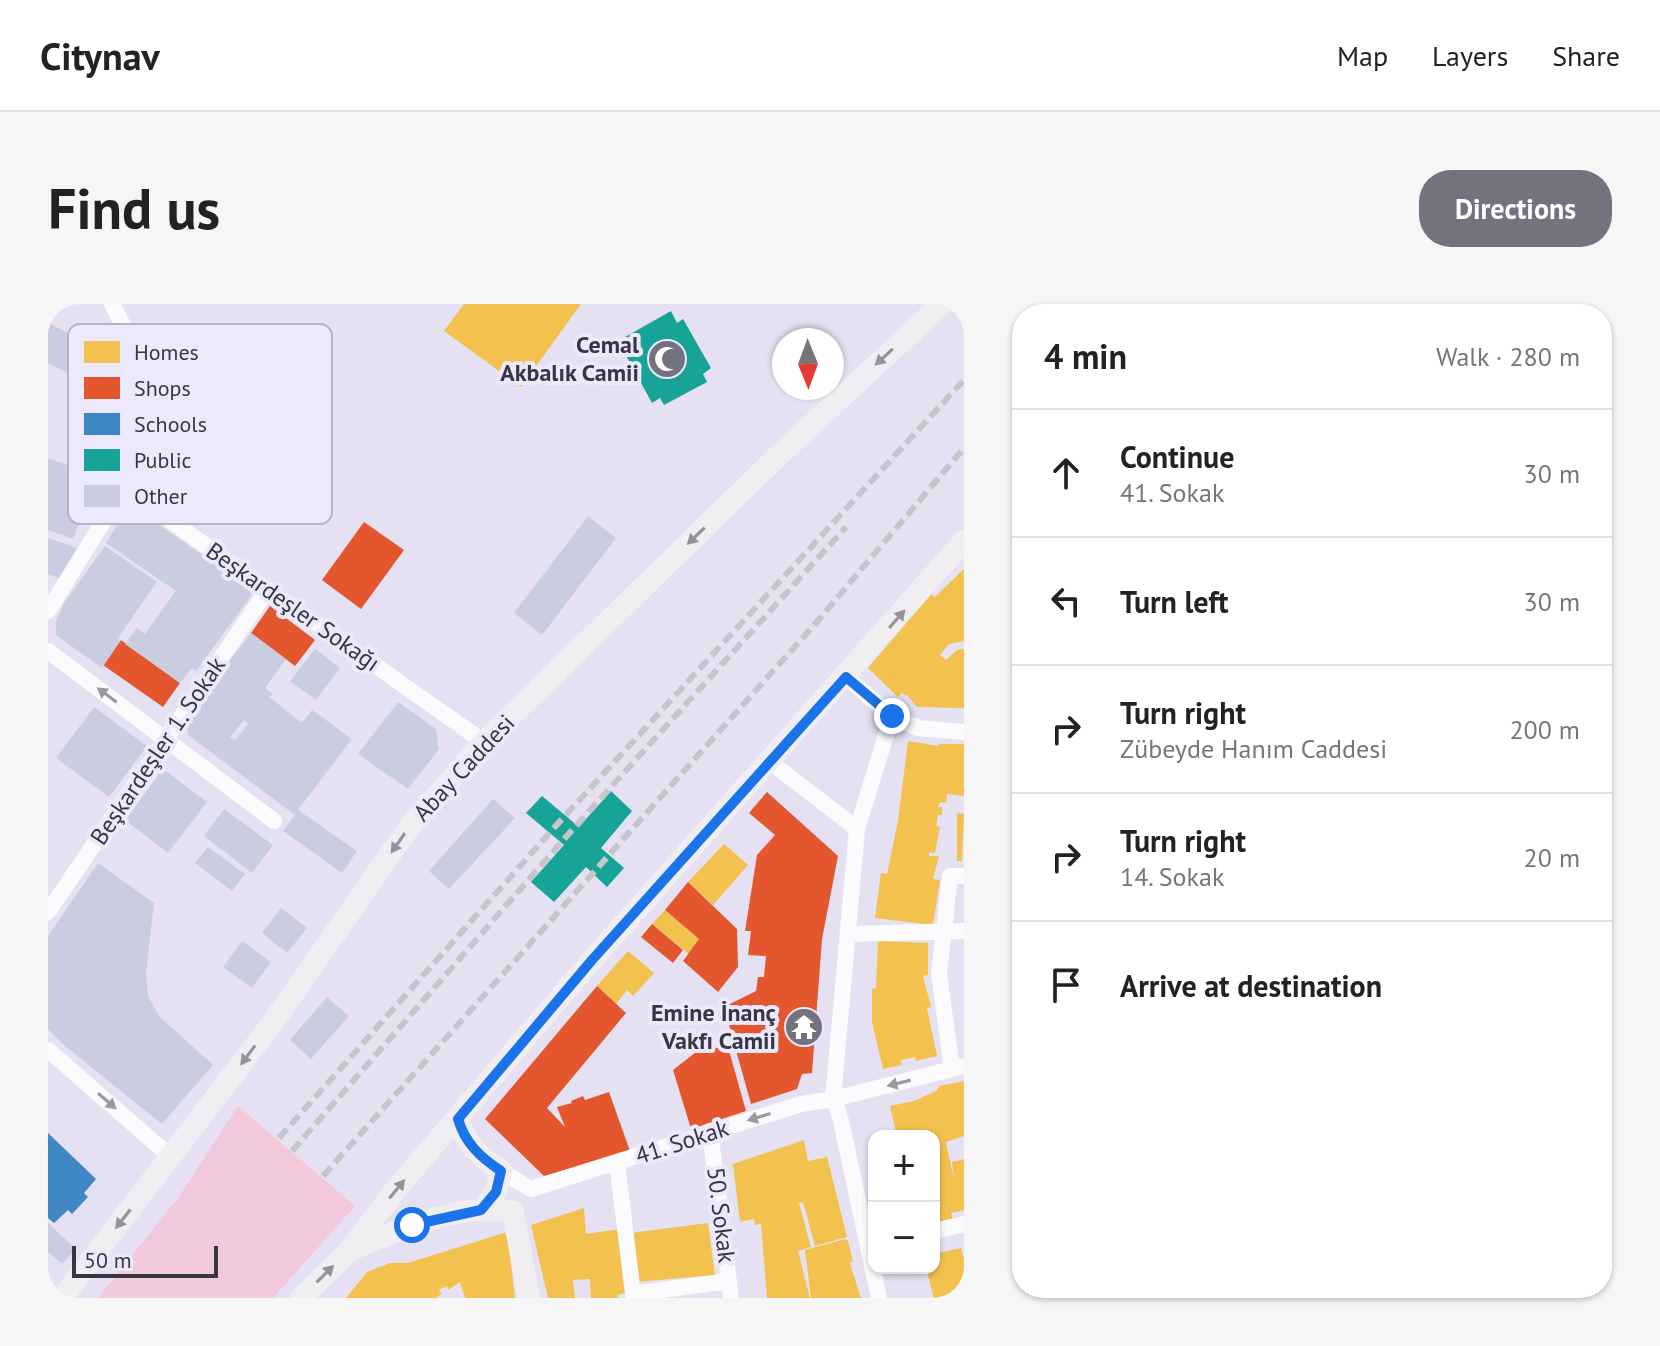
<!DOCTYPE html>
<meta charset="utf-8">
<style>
:root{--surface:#fff;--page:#f6f6f6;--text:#222;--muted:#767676;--line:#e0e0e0;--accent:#757280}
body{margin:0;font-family:"PT Sans",sans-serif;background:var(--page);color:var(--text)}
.controls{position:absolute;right:24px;bottom:24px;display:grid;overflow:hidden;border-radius:16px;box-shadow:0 2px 6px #0004}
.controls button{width:72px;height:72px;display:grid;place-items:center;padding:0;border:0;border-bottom:2px solid var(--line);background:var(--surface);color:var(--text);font:40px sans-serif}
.compass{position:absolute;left:724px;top:24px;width:72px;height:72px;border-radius:50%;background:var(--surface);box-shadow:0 2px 6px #0004;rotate:179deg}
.scale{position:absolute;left:24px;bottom:20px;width:146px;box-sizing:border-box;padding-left:8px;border:4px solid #393643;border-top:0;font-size:22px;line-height:28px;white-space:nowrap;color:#393643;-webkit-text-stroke:6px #ede9fc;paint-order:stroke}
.stop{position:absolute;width:24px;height:24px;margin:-18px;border:6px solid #1a73e8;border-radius:50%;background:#fff}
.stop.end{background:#1a73e8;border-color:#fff;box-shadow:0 2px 8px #0008}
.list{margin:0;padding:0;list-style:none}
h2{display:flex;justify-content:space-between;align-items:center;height:104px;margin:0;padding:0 32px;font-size:34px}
h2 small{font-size:26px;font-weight:400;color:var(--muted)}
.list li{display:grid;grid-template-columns:52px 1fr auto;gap:24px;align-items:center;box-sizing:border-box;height:128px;padding:0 32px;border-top:2px solid var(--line)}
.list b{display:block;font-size:30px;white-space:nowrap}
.list p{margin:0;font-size:26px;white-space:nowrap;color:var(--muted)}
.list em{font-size:26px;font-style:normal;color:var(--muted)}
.icon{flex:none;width:44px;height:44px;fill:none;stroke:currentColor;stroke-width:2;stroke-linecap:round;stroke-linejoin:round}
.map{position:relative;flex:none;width:916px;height:994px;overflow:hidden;border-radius:32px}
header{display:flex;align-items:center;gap:48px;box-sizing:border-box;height:112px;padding:0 40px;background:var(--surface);border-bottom:2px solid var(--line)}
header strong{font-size:38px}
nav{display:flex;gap:44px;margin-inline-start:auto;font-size:28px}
.intro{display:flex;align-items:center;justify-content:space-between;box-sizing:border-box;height:192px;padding:0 48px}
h1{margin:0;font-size:56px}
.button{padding:20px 36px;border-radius:32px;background:var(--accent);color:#fff;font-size:28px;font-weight:700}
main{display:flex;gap:48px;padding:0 48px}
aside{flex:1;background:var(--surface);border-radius:32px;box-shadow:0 2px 6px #0004}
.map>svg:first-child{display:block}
.green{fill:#f2c9db}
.homes{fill:#f2c14e}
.shops{fill:#e4572e}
.schools{fill:#3f88c5}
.public{fill:#17a398}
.building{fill:#cacddf;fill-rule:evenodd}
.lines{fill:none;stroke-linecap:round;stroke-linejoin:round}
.street{stroke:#fbfafd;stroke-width:16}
.secondary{stroke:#f1eef2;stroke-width:22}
.rail{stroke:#c6c6ca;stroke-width:6;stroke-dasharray:12 6;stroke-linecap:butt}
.oneway{fill:#95929a}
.oneway2{fill:#9a98a0}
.route{stroke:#1a73e8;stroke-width:10}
.labels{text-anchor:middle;stroke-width:8;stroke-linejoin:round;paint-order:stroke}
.poi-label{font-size:24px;font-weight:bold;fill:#393643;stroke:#ede9fc;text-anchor:end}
.street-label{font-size:24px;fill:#393643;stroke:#ede9fc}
.key{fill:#ede9fc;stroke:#b7b3c4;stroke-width:2}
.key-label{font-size:22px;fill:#393643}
</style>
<header>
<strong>Citynav</strong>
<nav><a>Map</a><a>Layers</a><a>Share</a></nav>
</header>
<div class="intro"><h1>Find us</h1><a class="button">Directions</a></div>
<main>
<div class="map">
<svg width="916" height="994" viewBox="0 0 916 994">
<rect width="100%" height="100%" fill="#e5e1f2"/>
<path class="green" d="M190 802 307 902 225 994H50L130 894Z"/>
<path class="homes" d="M416 0H533L473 83 396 27Z
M916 265V337L901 340 892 351 898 356 909 346 916 345V404L869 403 858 390 857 392 854 389 850 393 820 364 883 290 887 293Z
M860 437 891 442V440H916V492L899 490 898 499 892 498 890 503H894V511H890L888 522 892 523 887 549 881 548V552H891L885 575 892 576 885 621 827 614 833 569 839 570 850 517Z
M909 509 916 510 914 557H909Z
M676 540 700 561 665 601 640 578Z
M617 606 651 635 641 650 604 620Z
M830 637 880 639V671L875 672 883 703 879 704 889 752 868 757 867 753 853 756 854 761 835 765 824 718V685L828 684Z
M580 647 606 669 585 692 579 686 568 700 549 682Z
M916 777V832L898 838 906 876 904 858 916 855V906L903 909 905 915 886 919V832H849L842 802 866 797 888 787 892 782Z
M756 836 760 857 779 853 799 933 767 942 755 898 751 899 763 943 750 947 762 994H719L713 920 707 921 706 915 692 918 685 860Z
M536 904 538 930 572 925 578 989 569 991 570 994H543L542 975 525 976 527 994H500L483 921Z
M660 919 667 971 588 978 583 929Z
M459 928 467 994H417L412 978 400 986 399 982 391 986 394 990 387 994H298L319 968 342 959H360Z
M797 935 800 937 805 958H802L803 963 813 994H763L757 946Z
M913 944 916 955V994H886L878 964H886V950Z"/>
<path class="shops" d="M316 218 356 246 313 305 274 276Z
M222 302 267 336 247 362 203 329Z
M73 336 132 379 115 403 55 361Z
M719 488 790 552 774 635 764 769 754 770 749 785 703 800 676 703 708 687 710 673H716L718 652 700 651 703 627H697L709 551 727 531 701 509Z
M640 578 689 625 690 663 670 688 635 657 651 635 617 606Z
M604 620 635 646 625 659 593 633Z
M549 682 578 709 499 804 517 823 509 803 524 799 523 797 535 792 537 796 561 788 582 847 496 872 437 815Z
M680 743 698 807 643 825 625 766 652 745Z"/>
<path class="schools" d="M0 829 48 875 36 889 40 893 24 910 20 906 6 919 0 914Z"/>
<path class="public" d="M623 7 629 19 635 15 663 64 655 70 659 78 616 101 612 94 604 99 575 46 582 42 577 33Z
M563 487 584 507 553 544 576 564 559 583 538 563 506 598 483 578 516 541 478 509 494 492 531 523Z"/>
<path class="building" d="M0 19 71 54 55 86 0 59Z
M0 154 24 163 19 177 43 186 25 235 0 226Z
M90 206 203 285V292L148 367 144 364 132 379 77 340 89 324 97 330 128 287 58 239 77 209Z
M540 212 568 234 494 331 466 309Z
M0 234 29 244 13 275 0 270Z
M57 242 109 278 69 335 73 336 54 364 8 331V317L17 298Z
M203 329 238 355 217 384 225 390 221 393 254 419 264 406 304 435 250 506 309 547 294 569 235 527 247 511 140 431 138 412ZM196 416 200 420 187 436 182 433Z
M267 345 292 364 268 396 242 377Z
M350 398 388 425 391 445 360 485 310 450Z
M46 403 99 442 61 493 8 454Z
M115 465 159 498 120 549 77 516Z
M445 495 467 514 401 585 381 567Z
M176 505 225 541 204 569 156 532Z
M160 543 197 570 184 587 147 559Z
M50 559 106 599 98 669 100 692 111 712 165 761 114 820 17 742 0 725V632Z
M233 604 259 624 239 649 214 629Z
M194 637 223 658 204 684 175 663Z
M279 693 301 712 263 755 242 736Z
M0 919 28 945 14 960 0 948Z"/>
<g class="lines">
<path class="street" d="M64 0 91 52 94 73 65 159 76 184 436 438
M0 307 76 184
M0 347 226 517
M798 373 844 412 870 424 916 428
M721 457 809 525
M0 608 220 285
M800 630 916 627
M0 746 123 853
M904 765 891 670 902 572H916
M662 827 683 994
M569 859 585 990 681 977
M453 867 483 885
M483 885 753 800 786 795 916 762
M886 927 916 920
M831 994 793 817 786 795V784L809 525 844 412"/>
<path class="secondary" d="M410 815C417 839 432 853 453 867L448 888 433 906
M302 946C349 927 414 897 465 908L481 994
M14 994 223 721 362 522 436 438 730 152 894 0
M253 994 301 947 349 884 544 656 916 237"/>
<path class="rail" d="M231 834 504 526 916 76
M244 847 517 534 798 223
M275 872 767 320 916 144"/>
</g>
<defs><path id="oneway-solid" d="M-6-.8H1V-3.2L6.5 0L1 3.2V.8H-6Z" transform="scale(2)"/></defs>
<g class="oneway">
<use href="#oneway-solid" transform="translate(836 53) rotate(137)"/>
<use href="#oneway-solid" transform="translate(648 232) rotate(136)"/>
<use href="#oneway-solid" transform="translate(849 315) rotate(-49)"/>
<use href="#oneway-solid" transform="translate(350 539) rotate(125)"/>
<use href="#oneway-solid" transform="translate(200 751) rotate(127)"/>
<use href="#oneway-solid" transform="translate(349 885) rotate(-51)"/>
<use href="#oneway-solid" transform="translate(75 915) rotate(128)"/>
<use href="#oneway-solid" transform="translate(277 970) rotate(-45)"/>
</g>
<g class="oneway2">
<use href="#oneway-solid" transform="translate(59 391) rotate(-143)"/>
<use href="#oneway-solid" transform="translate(851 779) rotate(166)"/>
<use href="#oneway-solid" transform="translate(59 797) rotate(41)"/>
<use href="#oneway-solid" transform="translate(711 813) rotate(163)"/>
</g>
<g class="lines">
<path class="route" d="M364 921 433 906 448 888 453 867C432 853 417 839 410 815L544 656 798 373 844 412"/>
</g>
<defs>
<symbol id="mosque-disc" viewBox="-11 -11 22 22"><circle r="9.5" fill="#757280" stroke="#ede9fc"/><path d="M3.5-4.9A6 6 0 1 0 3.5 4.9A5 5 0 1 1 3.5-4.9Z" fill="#fff"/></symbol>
<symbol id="temple-disc" viewBox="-11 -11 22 22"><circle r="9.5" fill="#757280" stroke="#ede9fc"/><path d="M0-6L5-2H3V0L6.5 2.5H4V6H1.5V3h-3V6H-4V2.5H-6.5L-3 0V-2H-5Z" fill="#fff"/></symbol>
</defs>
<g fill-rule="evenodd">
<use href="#mosque-disc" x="597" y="33" width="44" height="44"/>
<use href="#temple-disc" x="734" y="701" width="44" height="44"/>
</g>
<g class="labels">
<g class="poi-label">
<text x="591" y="49">Cemal<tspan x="591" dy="28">Akbalık Camii</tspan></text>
<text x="728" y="717">Emine İnanç<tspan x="728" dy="28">Vakfı Camii</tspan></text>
</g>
<g class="street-label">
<text transform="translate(245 303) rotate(35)" y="8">Beşkardeşler Sokağı</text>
<text transform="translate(110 447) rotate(-56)" y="8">Beşkardeşler 1. Sokak</text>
<text transform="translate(416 464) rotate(-47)" y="8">Abay Caddesi</text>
<text transform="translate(634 838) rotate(-18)" y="8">41. Sokak</text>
<text transform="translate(673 911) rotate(83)" y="8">50. Sokak</text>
</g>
</g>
<rect x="20" y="20" width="264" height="200" rx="12" class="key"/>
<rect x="36" y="37" width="36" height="22" fill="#f2c14e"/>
<rect x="36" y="73" width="36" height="22" fill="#e4572e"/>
<rect x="36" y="109" width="36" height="22" fill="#3f88c5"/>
<rect x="36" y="145" width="36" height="22" fill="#17a398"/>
<rect x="36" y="181" width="36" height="22" fill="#cacddf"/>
<g class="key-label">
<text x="86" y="56">Homes</text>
<text x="86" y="92">Shops</text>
<text x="86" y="128">Schools</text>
<text x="86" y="164">Public</text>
<text x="86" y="200">Other</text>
</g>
</svg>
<div class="controls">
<button>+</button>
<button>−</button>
</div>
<svg class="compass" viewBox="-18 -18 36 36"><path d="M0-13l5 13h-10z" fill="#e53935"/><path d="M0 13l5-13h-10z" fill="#767676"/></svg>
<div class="scale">50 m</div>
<div class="stop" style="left:364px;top:921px"></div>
<div class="stop end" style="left:844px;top:412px"></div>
</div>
<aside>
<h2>4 min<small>Walk · 280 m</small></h2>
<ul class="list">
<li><svg class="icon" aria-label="ahead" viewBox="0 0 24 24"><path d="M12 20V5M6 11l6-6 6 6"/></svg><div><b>Continue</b><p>41. Sokak</p></div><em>30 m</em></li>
<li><svg class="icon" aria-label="left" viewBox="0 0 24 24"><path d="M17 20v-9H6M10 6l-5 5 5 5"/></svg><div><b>Turn left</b></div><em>30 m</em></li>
<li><svg class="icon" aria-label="right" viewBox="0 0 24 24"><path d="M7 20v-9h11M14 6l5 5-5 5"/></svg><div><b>Turn right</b><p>Zübeyde Hanım Caddesi</p></div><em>200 m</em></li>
<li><svg class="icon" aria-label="right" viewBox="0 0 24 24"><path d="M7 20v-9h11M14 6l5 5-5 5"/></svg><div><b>Turn right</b><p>14. Sokak</p></div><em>20 m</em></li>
<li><svg class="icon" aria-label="arrive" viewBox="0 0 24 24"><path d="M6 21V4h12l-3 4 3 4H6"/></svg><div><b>Arrive at destination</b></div></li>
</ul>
</aside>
</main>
